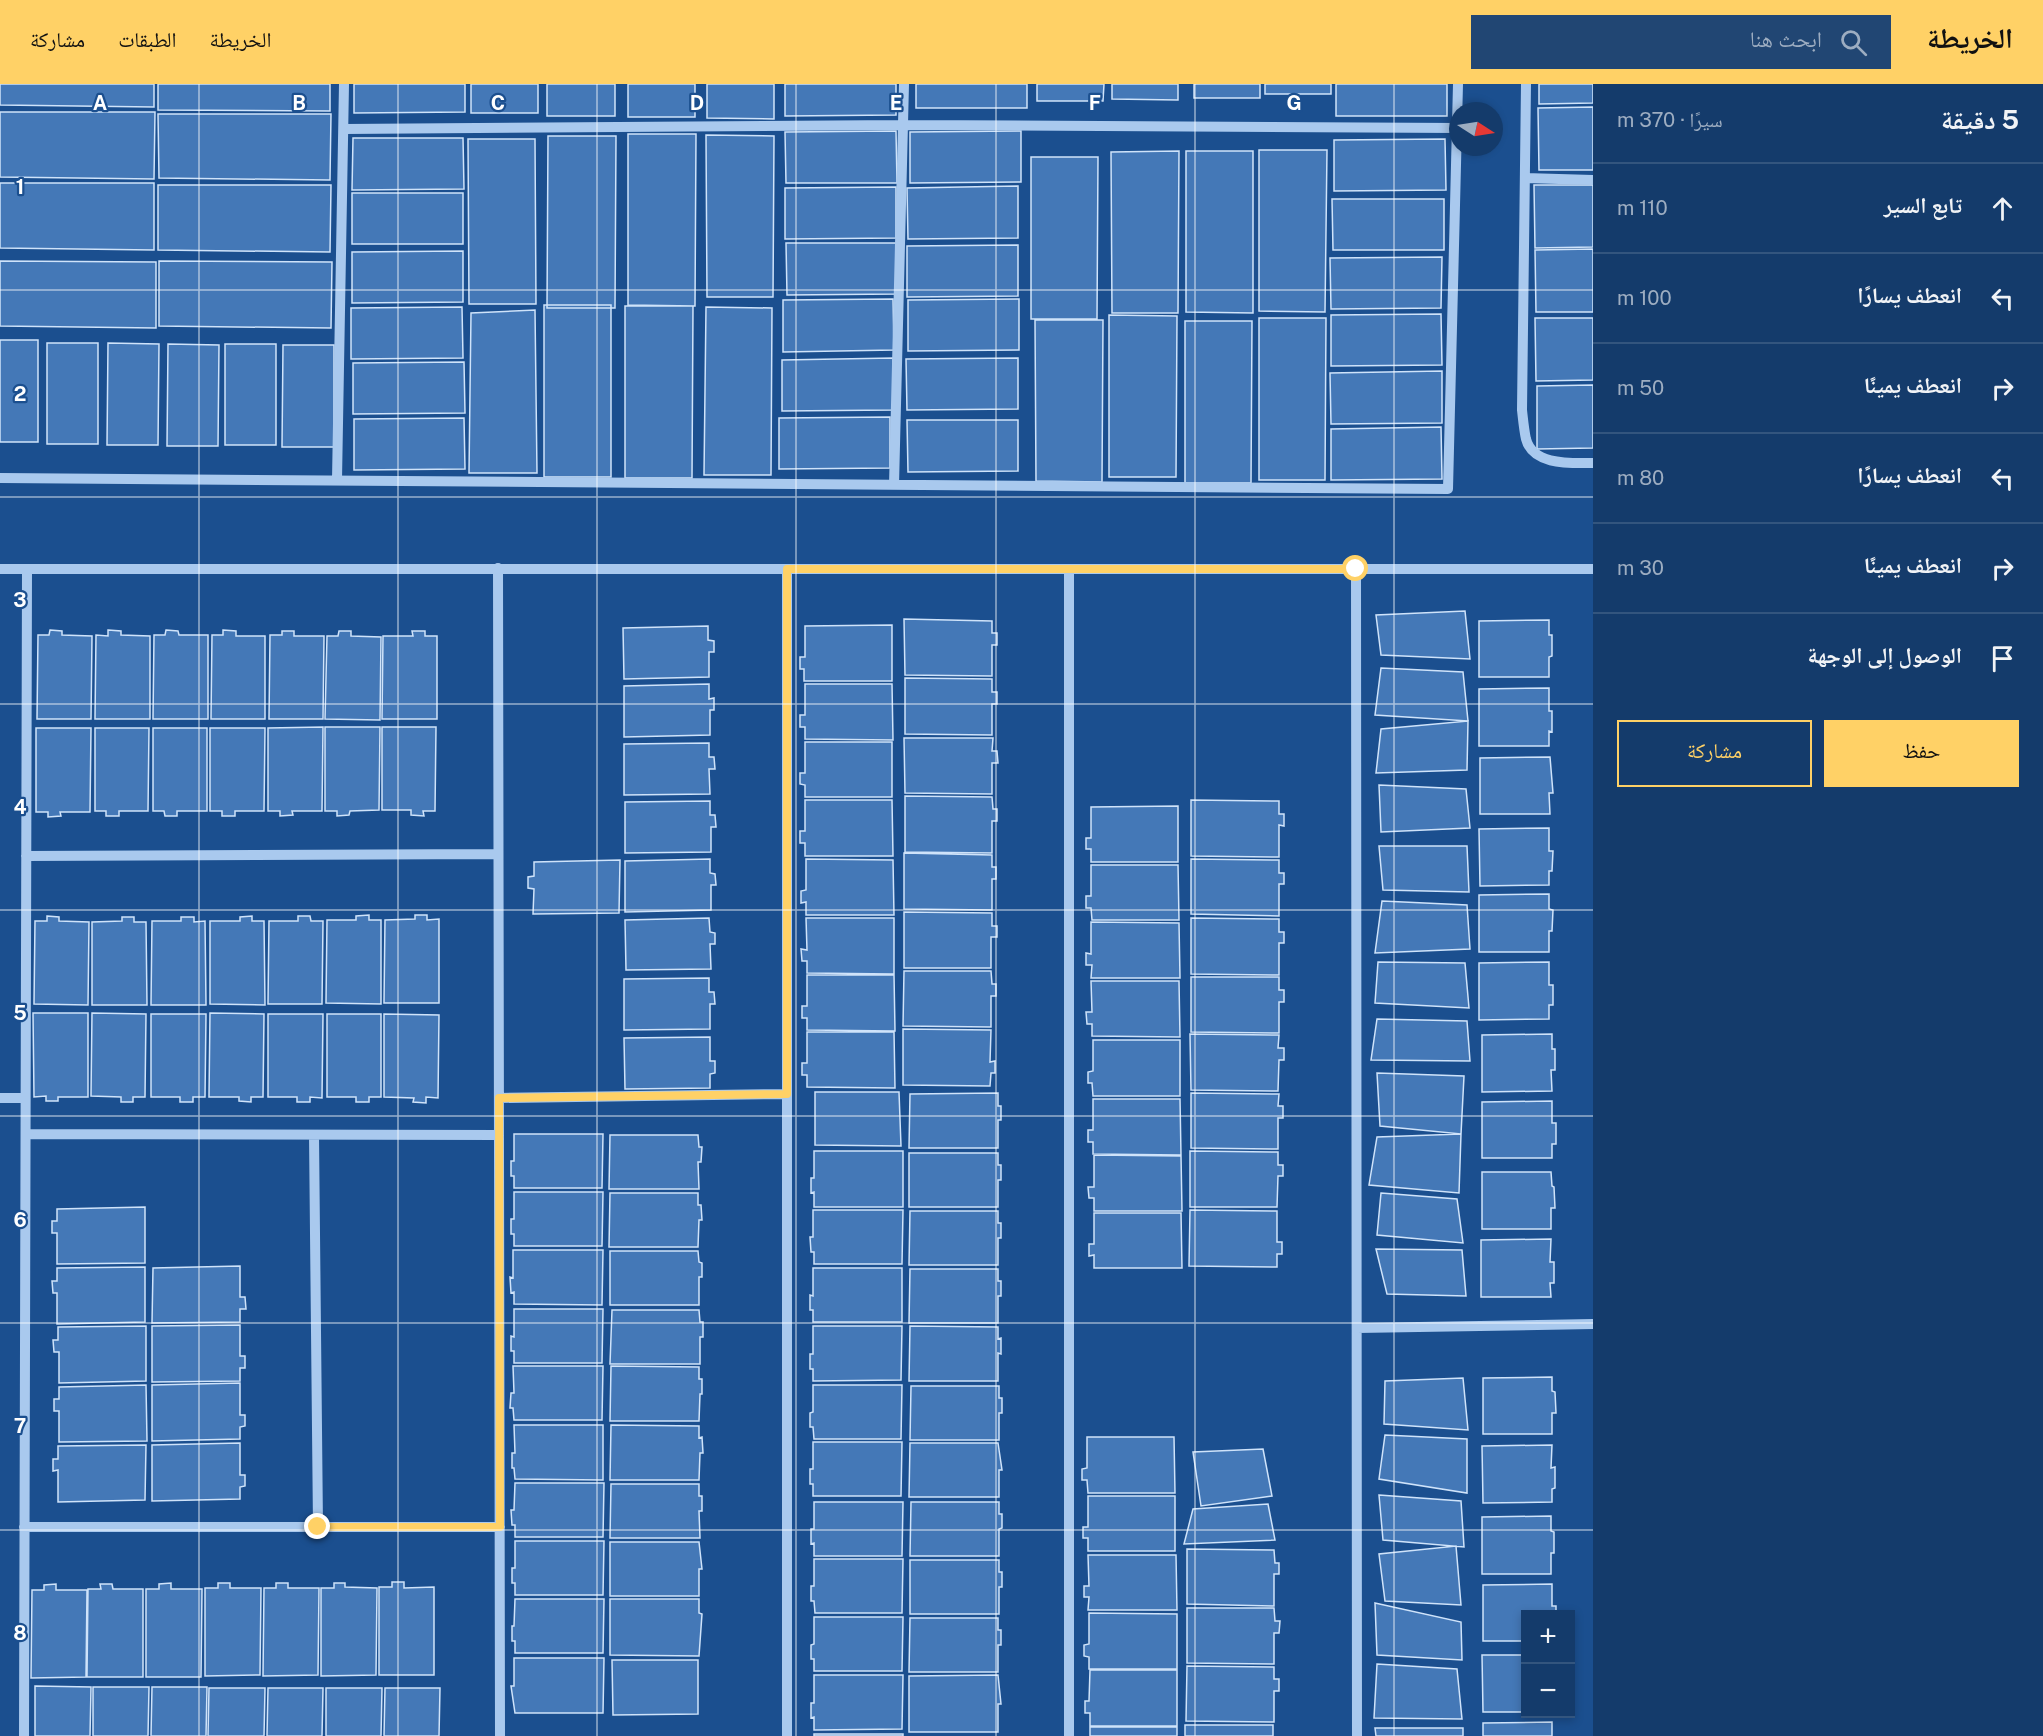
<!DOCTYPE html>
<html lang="ar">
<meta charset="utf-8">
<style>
:root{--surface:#143b6b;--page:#214673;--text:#f1f3f6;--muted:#9dadc1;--line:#33557e;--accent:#ffd166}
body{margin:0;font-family:"Public Sans","Noto Naskh Arabic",sans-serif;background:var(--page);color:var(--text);direction:rtl}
.controls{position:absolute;right:18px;bottom:18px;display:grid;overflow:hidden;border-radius:0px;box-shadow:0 3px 9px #0003}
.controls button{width:54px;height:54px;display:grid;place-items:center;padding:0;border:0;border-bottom:2px solid var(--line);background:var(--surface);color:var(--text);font:30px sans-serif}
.compass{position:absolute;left:1449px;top:18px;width:54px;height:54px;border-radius:50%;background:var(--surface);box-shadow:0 3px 9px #0003;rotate:102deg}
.stop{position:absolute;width:18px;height:18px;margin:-14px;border:4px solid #ffd166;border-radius:50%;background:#fff}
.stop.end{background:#ffd166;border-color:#fff;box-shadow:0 2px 6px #0008}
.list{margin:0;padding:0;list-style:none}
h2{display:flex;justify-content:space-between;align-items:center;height:78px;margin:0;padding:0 24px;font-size:26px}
h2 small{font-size:20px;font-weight:400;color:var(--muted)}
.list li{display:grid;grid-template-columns:39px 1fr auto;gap:18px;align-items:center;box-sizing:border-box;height:90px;padding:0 24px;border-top:2px solid var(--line)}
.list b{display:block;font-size:22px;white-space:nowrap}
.list em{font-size:20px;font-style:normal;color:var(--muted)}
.actions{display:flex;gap:12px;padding:18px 24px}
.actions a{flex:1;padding:14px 0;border:2px solid var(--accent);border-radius:0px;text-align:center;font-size:21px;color:var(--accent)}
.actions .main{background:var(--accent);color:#111}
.icon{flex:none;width:33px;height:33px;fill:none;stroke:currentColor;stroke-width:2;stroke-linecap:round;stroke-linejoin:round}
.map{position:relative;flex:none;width:1593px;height:1652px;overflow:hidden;direction:ltr}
header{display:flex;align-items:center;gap:36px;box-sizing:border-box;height:84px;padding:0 30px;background:var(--accent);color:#111}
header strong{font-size:28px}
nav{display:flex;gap:33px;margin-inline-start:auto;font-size:21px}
.search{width:420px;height:54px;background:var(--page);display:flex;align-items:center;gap:15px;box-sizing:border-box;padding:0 21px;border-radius:0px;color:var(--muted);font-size:22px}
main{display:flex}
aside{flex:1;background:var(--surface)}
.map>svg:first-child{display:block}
.building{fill:#4478b7;stroke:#cfe3fa;stroke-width:1.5}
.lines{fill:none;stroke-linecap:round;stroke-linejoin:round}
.minor{stroke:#a9c9ee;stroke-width:10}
.route{stroke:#ffd166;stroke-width:8}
.grid{fill:none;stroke:#fff;stroke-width:1.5;stroke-opacity:0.55}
.grid-label{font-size:20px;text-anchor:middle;font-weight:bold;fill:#fff;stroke:#1b4f8f;stroke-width:4.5;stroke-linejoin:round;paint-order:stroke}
</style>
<header>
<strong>الخريطة</strong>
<div class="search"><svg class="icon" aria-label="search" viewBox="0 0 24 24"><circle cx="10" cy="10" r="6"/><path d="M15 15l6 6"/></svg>ابحث هنا</div>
<nav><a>الخريطة</a><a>الطبقات</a><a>مشاركة</a></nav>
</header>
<main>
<aside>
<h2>5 دقيقة<small>سيرًا · 370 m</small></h2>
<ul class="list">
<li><svg class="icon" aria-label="ahead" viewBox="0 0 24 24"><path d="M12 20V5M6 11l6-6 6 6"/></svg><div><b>تابع السير</b></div><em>110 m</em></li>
<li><svg class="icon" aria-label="left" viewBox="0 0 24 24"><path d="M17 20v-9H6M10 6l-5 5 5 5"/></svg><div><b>انعطف يسارًا</b></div><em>100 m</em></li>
<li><svg class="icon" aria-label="right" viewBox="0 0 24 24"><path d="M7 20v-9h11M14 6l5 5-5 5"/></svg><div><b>انعطف يمينًا</b></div><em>50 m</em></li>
<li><svg class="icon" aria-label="left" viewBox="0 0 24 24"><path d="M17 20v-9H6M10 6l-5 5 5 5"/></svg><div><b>انعطف يسارًا</b></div><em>80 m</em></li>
<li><svg class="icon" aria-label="right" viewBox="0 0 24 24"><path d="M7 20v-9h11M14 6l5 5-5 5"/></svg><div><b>انعطف يمينًا</b></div><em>30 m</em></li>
<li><svg class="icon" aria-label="arrive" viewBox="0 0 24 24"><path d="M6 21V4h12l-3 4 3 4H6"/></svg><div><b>الوصول إلى الوجهة</b></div></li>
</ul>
<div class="actions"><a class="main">حفظ</a><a>مشاركة</a></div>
</aside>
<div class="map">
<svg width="1593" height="1652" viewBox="0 0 1593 1652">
<rect width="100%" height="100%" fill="#1b4f8f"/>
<path class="building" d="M0 0H154V23L0 21Z
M158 0H330V27L158 26Z
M354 0H465V28L354 29Z
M471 0H538V29H471Z
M547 0H615V32H547Z
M628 0H695V33H628Z
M707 0H774V35L707 34Z
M785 0H896V31L785 32Z
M916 0H1027V24H916Z
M1037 0H1104L1103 17H1037Z
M1112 0H1178V16L1112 15Z
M1194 0H1260V14H1194Z
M1265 0H1331V10H1265Z
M1336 0H1447V32H1336Z
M1539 0H1593V19L1539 20Z
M1593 23V86H1539L1538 24Z
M0 28H155L154 95 0 93Z
M158 30H331L330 96 159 94Z
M896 47 897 99H786L785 48Z
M1021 47V98L910 99V48Z
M628 50H696L695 222 628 221Z
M706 51 774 52 773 213H707Z
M548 52H616L615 224H547Z
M353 54H463L464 105 352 106Z
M468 55H535L536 220H469Z
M1445 55 1446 106 1334 107V56Z
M1259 66H1327L1325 228 1259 227Z
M1179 67 1178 229H1112L1111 68Z
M1186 67H1253V229L1186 228Z
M1031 73H1098L1097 235H1031Z
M0 99H154V166L0 164Z
M158 101H331L330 168 158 166Z
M1534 101H1593V163L1535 164Z
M1018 102V154L908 155 907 104Z
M896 103V154L785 155V104Z
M352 109H463V160H352Z
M1332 115H1444V166H1333Z
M786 159H897V210L787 211Z
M1018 161V212L907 213V162Z
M1593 165V228H1536L1535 166Z
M463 167V218L352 219V168Z
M1442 173 1441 224 1331 225 1330 174Z
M0 177 156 178V244L0 242Z
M159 177 332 178 331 244 159 242Z
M893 215 894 266 783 268V216Z
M1019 215V266L908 267V216Z
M544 221H611V393H544Z
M625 222H693L692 394H625Z
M462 223 463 274 351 275V224Z
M706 223 772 224 771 391H704Z
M535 226 537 389H469L471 229Z
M1441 230 1442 281 1331 282V231Z
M1109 231 1177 232 1176 393H1109Z
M1259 234H1326L1325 396H1259Z
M1535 234H1593V296L1536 297Z
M1035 236H1103L1102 398 1036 397Z
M1185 237H1252L1251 399H1185Z
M0 256H38V358H0Z
M47 259H98V360H47Z
M108 259 159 260 158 361H107Z
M168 260 219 261 218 362H167Z
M225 260H276V361H225Z
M283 261H334V363H282Z
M893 274V326L782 327V276Z
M1018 274V325L907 326 906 275Z
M464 278 465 329 353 330V279Z
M1442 287V339L1331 340 1330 289Z
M1593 301V364L1537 365V302Z
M890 333V384L779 385V334Z
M464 334 465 385 354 386V335Z
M907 336H1018V387L908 388Z
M1441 343 1442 395 1331 396V345Z
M1465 527 1470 575 1381 571 1376 531Z
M904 535 992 537V549H997V561H992V592L905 591Z
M1549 536V551H1552V572L1549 573V593H1479V537Z
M892 541V597H804V585H800V573H805V542Z
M708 542V556L714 557V568H709V593L624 595 623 544Z
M50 546 62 547V551L92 552 91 635H37L38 551H49Z
M108 546 121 547V551L150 552V635H95L96 551 108 552Z
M166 546 178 547 179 551H208V635H153L154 551H165Z
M223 546 236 547V552H265V635H211L212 551H223Z
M282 547H294V552H324L323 635H269L270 551H282Z
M339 547H351V552L381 553 380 636 325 635 327 552H338Z
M412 547H425V552H437V635H382L383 552H413Z
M1381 584 1463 588 1468 637 1375 631Z
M905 594 992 595V608H997V620H992V651L905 650Z
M709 600V615L714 614V626H710V651L624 653V602Z
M805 600H892L893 656 805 655V643H800V631H805Z
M1549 604V627H1552V648L1549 647V662H1479V605Z
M1468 637 1467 686 1376 689 1381 645Z
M323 643 322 727H292L293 731 280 732V727H268V644Z
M325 643H380L379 726 350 727 349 731 337 732V727H325Z
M382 643H436L435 727H423L424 732 411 731V726H382Z
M36 644H91L90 728H60L61 732 48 733V728H36Z
M95 644H149L148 727H119V732H106V727H95Z
M153 644H207V727H177V732H165L164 727H153Z
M210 644H265L264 727H235V732H222V727H210Z
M904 654H993L992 667H997L998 679H992V710L905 709Z
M805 658H892V713H805V701L800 700V689H805Z
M709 659V673H714L715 685H709L710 710 624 711V660Z
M1550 673 1553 709H1549L1550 730H1480V674Z
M1379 701 1466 705 1470 744 1381 748Z
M905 712 992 713 993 725H997V737H992V769L905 768Z
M805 716H892L893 772H805V759H800V747H805Z
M1191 716 1279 717V730H1284V742L1279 741V773L1191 772Z
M710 717V731H715L716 743H711V768L625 769V718Z
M1178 722V778H1091V765H1086V754H1091V723Z
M1549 744V767H1553L1552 787H1549V801L1480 802 1479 745Z
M1379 762H1467L1469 808 1383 806Z
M904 769 992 771V783H996V795H992V826L904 825Z
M710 775V789L715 790 716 801H711V826L625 828V777Z
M806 775 893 776 894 831H806V818L801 819V807L806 806Z
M1191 775 1279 776V789H1284V800H1279V832L1191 830Z
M620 776 619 829 533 830 534 805 528 804V793L534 792V778Z
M1091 781H1178L1179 836H1092L1091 824H1086V812H1091Z
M1549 810V825L1553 826 1552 847H1549V868H1479V811Z
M1382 817 1467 821 1470 865 1375 869Z
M904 828 992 829V842H997V853H991V884H904Z
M369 831V836H381V920L326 919 327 836H356V832Z
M415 831H427V836L439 835V919H384L385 836 415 835Z
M47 832 59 833V837L89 838 88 921 34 920 35 837H47Z
M252 832V837H264L265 921 210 920V837H240V833Z
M298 832H310L311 837H323L322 920H268L269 837H298Z
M122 833H134V838H146L147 921H92V838L122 837Z
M181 833H194V838L205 837 206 921H151L152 837H181Z
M709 834 710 848 715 849V860H710L711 885 626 886 625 836Z
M806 834H894V890L807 889V877H802L801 865 807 866Z
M1191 834 1279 835V848H1284V859H1279V891L1191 890Z
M1091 838 1179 839 1180 894H1091L1092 881H1086V869L1091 870Z
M1378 878 1465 879 1469 924 1375 919Z
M1549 878V901H1553V921H1549V935L1479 936V879Z
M904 887H991L992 900H996V912H991V943L903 942Z
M807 891H894L895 947 807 946V934H802V922H807Z
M1191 893H1279V906H1284V918H1279V949L1191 948Z
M709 894V908H714L715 920H710V945L624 946V895Z
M1091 897H1179L1180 953 1092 952V940H1087L1086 928H1092Z
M33 929H88V1013H58V1017H46V1012L34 1013Z
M92 929 146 930 145 1013H133V1018H121V1013L91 1012Z
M210 929 264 930 263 1013H251V1018L239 1017V1013H209Z
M151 930H206L205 1013H193V1018H180V1013H151Z
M268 930H323L322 1014 310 1013V1018H297V1013H268Z
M327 930H381V1013H369V1018H356V1013H327Z
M384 930 439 931 438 1014 426 1013V1019L413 1018 414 1014 384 1013Z
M1377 935 1467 937 1470 977 1371 976Z
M903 945 991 946 990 978 995 977V989H991L990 1002 903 1001Z
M807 948H894L895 1004 807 1003V991H802V979H807Z
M1190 950 1279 951 1278 964H1284V976H1279L1278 1007 1191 1006Z
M1552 950V965H1555V986H1551L1552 1007 1482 1008V951Z
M710 953V977H715V989L710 990V1004L625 1005 624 954Z
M1093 956H1180V1012H1093L1092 999H1088V988L1093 987Z
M1377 989 1464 992 1461 1050 1380 1042Z
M815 1008H899L901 1062 815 1061Z
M998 1009V1022H1001V1036H998V1064H909L910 1010Z
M1191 1009 1279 1010 1278 1022H1283V1034H1278V1065L1191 1064Z
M1093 1015H1180L1181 1071 1093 1070V1058H1088V1046H1093Z
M1552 1017V1039H1556V1060H1552V1074H1482V1018Z
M514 1050H603L602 1104H514V1092H511V1077H514Z
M1461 1050 1459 1109 1369 1101 1377 1053Z
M610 1051H698L699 1063H702L701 1078H698L699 1105H609Z
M814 1067H903V1123H814V1108L811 1109V1094H814Z
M1190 1067 1278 1068V1081H1283V1092H1278L1277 1123H1190Z
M909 1069H998V1081H1001V1096H998V1123H909Z
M1094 1071 1181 1072 1182 1127H1094V1114H1089L1088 1103H1094Z
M1482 1088H1551L1552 1102 1554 1103 1555 1124H1551V1145H1482Z
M514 1108H603L602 1162H514V1150H511V1135H514Z
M610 1109H698V1121H701L702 1136H699L698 1163H609Z
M1381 1109 1457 1115 1463 1159 1377 1151Z
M145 1123V1179L57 1180V1149H52V1137H57V1125Z
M813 1126H903L902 1180H814V1168H811L810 1153H813Z
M1190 1126 1277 1127V1158H1282V1170H1277V1183L1189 1182Z
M910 1127H998V1139H1001V1154H998V1181H909Z
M1094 1129H1181L1182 1184H1094V1171L1089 1172V1160H1094Z
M1551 1155 1550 1178H1554V1199H1550L1551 1213H1481V1156Z
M1376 1165 1462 1166 1466 1212 1387 1210Z
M513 1166H603L602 1221 514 1220V1208L511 1209 510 1193 513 1194Z
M610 1167H698L699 1178 702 1179V1193H699V1221H610Z
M240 1182V1213H245L246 1225H240V1238L152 1239 153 1184Z
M145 1183V1238L57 1240V1209H53L52 1197H57V1184Z
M813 1184H902V1238H813V1226H810V1211L813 1212Z
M910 1185H998V1197H1001V1212H998V1239H909Z
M514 1225H603L602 1279H514V1267H511V1252L514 1253Z
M612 1226H699L700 1238H703V1253H700V1280H610Z
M240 1241V1272H245V1284H240V1297L152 1298V1242Z
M146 1242V1297L59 1299V1268H54L53 1256H58V1243Z
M813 1242H902L901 1296 813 1297V1285H810V1270H813Z
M910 1242 998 1243V1255L1001 1254V1270L998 1269V1297H909Z
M513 1282H603L602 1336H514L513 1324H510L511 1309H514Z
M611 1282 699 1283V1295H702V1310H700L699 1337H610Z
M1552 1293V1307L1555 1308 1556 1329H1552V1350H1483V1294Z
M1463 1294 1468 1346 1384 1340 1385 1297Z
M240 1299V1331H245V1342L240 1343V1355L152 1357V1301Z
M146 1301 147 1357 59 1358V1327H54V1315H59V1303Z
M813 1301H902L901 1355H814L813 1343H810V1329L813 1328Z
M911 1302H999V1314H1002V1329H999V1356H910Z
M514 1341H603V1396L515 1395 514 1384H512V1369H515Z
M611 1341 699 1342V1354L702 1353 703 1369H700L699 1396H610Z
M1385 1351 1467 1355V1409L1379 1395Z
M1087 1353H1174L1175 1409H1088L1087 1396H1082V1385L1087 1384Z
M813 1358H902L901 1412H813V1400H810V1385H813Z
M240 1359V1391H245V1402L240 1403V1415L152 1417V1361Z
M910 1359H998L1002 1386H999V1413H909Z
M146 1361 145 1416 58 1418V1386L53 1387V1375H58V1362Z
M1552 1361 1551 1384 1555 1383V1404L1552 1405V1418L1483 1419 1482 1362Z
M1263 1365 1272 1412 1201 1422 1193 1368Z
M515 1399H604L603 1453H515V1441H512L511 1426H514Z
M611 1400H699V1412H702V1427H699L700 1454H610Z
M1379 1411 1461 1417 1464 1463 1383 1456Z
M1088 1412H1175V1467H1088V1454H1083V1443H1088Z
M814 1418H903L902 1472H814V1459L811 1460V1445H814Z
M911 1418H999V1430H1002V1444L999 1445V1472H910Z
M1268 1420 1275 1456 1184 1460 1193 1425Z
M1551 1432V1447L1554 1448V1469H1551V1490H1482V1433Z
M515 1457H604L603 1511H515V1499H512V1484H515Z
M610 1458H699L702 1485H699V1512H610Z
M1456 1462 1461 1521 1385 1517 1379 1470Z
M1187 1465 1274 1466 1275 1479H1279V1490H1274V1522L1187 1520Z
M1088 1471H1176L1177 1526H1088L1089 1513H1084V1502H1089Z
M814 1475H903L902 1529H815L814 1517H811V1502H814Z
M910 1476H999V1488H1002V1503H999V1530H910Z
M392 1498H404V1504L434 1503V1591H379V1503H392Z
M171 1499V1505H202L201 1593H146V1505H159V1500Z
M218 1499H230V1504H261L260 1591 205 1592V1504H218Z
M276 1499H288V1504H319L318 1591 263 1592 264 1504H276Z
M334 1499H345V1503L377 1504 376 1591 321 1592V1504H334Z
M56 1500V1506H87L86 1593 31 1594 32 1506H44V1501Z
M100 1500H112L113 1505H143V1593H87L88 1505H101Z
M1552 1500V1522H1556V1530H1526V1557H1483V1501Z
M515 1515H604L603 1569H515V1557H512V1542H514Z
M610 1515H699V1529L702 1530 699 1572 610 1571Z
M1375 1519 1461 1538 1462 1576 1377 1571Z
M1187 1524H1274L1275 1537H1280L1279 1549H1274V1580L1187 1579Z
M1089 1529 1177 1530V1585H1089V1573L1084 1572V1561L1089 1560Z
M814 1533H903L902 1587H814V1575H811V1561L814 1560Z
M910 1534H998V1546H1001V1561H998V1588H909Z
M1482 1571H1526V1628H1483Z
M514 1574H604L603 1629H515L511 1602H514Z
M612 1576H698V1630L613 1631Z
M1377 1580 1457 1585 1462 1635 1374 1634Z
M1187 1582 1274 1583V1595H1279V1607H1274V1638L1186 1637Z
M1090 1586H1177V1642H1090V1629H1085V1617H1089Z
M814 1591H903L902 1645 814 1646V1633L811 1634V1619H814Z
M998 1591 1001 1620H998V1648H909V1592Z
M35 1602 91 1603 90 1652H35Z
M93 1603H149L148 1652H93Z
M152 1603H207L206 1652H151Z
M209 1604H265L264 1652H208Z
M268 1604H323L322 1652H267Z
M326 1604H382L381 1652H326Z
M385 1604H440L439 1652H384Z
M1552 1638V1652H1483V1639Z
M1185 1641H1273V1652H1185Z
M1090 1643H1177V1652H1090Z
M1375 1644H1463V1652H1376Z
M814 1650H903V1652H814Z"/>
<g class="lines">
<path class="minor" d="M1526 0 1522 326C1523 335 1524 346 1526 355 1533 382 1571 379 1593 379
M344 45 903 41 1458 44
M1525 94 1593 96
M0 394 1448 405 1458 0
M337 396 344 0
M894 401 904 0
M498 484 500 1652
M0 485H1593
M1356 485 1357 1652
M1069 486V1652
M26 772 498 770
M0 1014H25
M499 1014 787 1010
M26 1050 499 1051
M314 1051 318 1443
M1357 1244 1593 1240
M24 1443H500
M24 1652 27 486
M787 1652V485"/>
</g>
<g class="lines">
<path class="route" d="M318 1443H500L499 1014 787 1010V485H1356"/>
</g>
<path class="grid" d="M199 0V1652M398 0V1652M597 0V1652M796 0V1652M996 0V1652M1195 0V1652M1394 0V1652M0 206H1593M0 413H1593M0 620H1593M0 826H1593M0 1032H1593M0 1239H1593M0 1446H1593"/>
<g class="grid-label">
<text x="100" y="26">A</text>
<text x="299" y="26">B</text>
<text x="498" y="26">C</text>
<text x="697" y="26">D</text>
<text x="896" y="26">E</text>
<text x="1095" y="26">F</text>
<text x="1294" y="26">G</text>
<text x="20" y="110">1</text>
<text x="20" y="317">2</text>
<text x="20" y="523">3</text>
<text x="20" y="730">4</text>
<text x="20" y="936">5</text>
<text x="20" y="1143">6</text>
<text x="20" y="1349">7</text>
<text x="20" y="1556">8</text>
</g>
</svg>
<div class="controls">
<button>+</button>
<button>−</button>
</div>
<svg class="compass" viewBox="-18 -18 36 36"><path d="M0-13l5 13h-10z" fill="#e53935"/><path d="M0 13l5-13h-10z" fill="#9dadc1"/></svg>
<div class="stop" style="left:1356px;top:485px"></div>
<div class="stop end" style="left:318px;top:1443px"></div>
</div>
</main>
